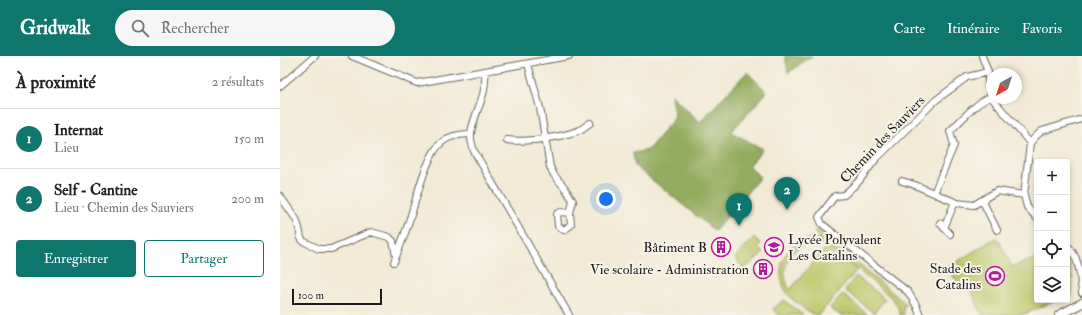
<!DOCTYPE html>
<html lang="fr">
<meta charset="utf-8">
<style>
:root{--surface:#fff;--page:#f6f6f6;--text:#222;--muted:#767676;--line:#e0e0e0;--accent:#0f766e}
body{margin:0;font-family:"IM FELL Double Pica",serif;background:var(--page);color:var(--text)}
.controls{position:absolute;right:12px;bottom:12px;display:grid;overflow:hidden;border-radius:4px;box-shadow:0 2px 6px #0003}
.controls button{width:36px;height:36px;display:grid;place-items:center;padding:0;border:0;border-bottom:1px solid var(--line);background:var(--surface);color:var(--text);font:20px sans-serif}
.compass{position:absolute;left:706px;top:12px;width:36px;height:36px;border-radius:50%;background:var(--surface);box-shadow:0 2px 6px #0003;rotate:219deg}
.scale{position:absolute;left:12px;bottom:10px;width:90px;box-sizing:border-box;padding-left:4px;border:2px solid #1c1c1c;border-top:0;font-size:11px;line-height:14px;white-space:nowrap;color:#1c1c1c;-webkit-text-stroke:3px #f7f3e8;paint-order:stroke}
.you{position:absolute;left:326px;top:143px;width:14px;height:14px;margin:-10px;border:3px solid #fff;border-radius:50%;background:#1a73e8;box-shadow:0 0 0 6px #1a73e833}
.badge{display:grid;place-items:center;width:26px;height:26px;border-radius:50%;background:var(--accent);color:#fff;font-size:13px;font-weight:700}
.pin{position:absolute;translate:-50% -33px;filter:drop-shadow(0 1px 2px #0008)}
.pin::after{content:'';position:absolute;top:21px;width:14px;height:12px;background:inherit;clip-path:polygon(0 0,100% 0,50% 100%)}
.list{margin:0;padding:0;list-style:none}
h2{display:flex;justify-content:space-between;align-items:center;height:52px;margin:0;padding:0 16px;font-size:17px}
h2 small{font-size:13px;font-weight:400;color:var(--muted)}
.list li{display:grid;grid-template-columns:26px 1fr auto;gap:12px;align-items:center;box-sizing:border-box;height:60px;padding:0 16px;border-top:1px solid var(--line)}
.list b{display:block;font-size:15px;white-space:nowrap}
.list p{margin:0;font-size:13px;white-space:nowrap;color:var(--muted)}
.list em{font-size:13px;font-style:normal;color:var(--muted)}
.actions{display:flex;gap:8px;padding:12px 16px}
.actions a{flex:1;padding:9px 0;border:1px solid var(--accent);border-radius:4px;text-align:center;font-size:14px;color:var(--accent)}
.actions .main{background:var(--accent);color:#fff}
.icon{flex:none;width:22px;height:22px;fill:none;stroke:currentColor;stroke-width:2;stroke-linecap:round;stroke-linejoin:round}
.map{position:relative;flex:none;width:802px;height:259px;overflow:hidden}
header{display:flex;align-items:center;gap:24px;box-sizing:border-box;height:56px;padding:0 20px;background:var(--accent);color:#fff}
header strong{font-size:19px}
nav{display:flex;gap:22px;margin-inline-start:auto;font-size:14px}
.search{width:280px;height:36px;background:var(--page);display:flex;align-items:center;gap:10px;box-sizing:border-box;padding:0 14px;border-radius:22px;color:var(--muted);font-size:15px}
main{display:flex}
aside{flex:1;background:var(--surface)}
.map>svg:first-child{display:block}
.green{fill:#bbc86a;stroke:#6c7243}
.forest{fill:#94ac5e;stroke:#58643d}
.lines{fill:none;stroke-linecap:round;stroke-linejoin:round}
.street-casing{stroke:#67645d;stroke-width:8}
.secondary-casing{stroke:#67645d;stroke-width:10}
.street{stroke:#fff;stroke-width:6}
.secondary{stroke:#fff;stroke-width:8}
.labels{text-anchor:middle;stroke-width:4;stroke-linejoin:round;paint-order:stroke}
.street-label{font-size:14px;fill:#1c1c1c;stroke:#f7f3e8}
.poi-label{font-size:14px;fill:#1c1c1c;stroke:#f7f3e8;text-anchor:end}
</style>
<header>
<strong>Gridwalk</strong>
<div class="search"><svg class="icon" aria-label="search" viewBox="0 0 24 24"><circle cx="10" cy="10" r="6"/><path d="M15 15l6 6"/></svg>Rechercher</div>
<nav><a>Carte</a><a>Itinéraire</a><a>Favoris</a></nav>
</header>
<main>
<aside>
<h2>À proximité<small>2 résultats</small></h2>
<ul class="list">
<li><span class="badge">1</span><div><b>Internat</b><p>Lieu</p></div><em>150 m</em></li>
<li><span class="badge">2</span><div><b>Self - Cantine</b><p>Lieu · Chemin des Sauviers</p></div><em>200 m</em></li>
</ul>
<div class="actions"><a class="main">Enregistrer</a><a>Partager</a></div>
</aside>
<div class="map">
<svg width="802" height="259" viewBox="0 0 802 259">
<rect width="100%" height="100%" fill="#f7f3e8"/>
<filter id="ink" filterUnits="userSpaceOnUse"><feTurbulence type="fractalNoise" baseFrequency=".025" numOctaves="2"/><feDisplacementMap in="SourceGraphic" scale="8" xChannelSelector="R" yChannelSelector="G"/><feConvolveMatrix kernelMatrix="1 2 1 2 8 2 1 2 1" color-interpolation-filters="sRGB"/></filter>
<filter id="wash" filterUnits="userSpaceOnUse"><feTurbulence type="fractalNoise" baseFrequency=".012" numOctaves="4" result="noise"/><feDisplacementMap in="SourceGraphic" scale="16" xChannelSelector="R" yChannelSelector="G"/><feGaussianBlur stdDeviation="0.9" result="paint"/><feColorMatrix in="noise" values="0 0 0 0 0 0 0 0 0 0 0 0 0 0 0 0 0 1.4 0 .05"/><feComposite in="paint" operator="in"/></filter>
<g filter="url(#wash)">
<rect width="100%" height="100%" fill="#f2ead5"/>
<path class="green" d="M536 173 626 248 623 252 624 259H620L618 251 612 242 554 194C526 173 492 204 510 234L547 190 577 214 539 259C530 259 527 255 521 250 516 246 510 242 507 237 494 217 502 191 525 184 531 182 536 183 541 183L534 176Z
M474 181 481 188 478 192 483 197 464 213 455 202Z
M715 182 719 185 732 211 757 202V244H777L742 259H702L688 228H679L667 212Z
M787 202C793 216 794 228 791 242L787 241Z
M576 220 605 243 594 257 565 234Z
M562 238 588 259H560L550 252Z
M504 244 523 259H498L493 253Z"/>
<path class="forest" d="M505 0H532L508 17Z
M467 16 487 36 451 76 483 93 469 110 480 121 435 175 355 110 353 97 368 94 395 61 391 39 420 66Z"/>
</g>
<g filter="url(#ink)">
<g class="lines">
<defs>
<path id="street" d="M72 0 137 27 289 0
M702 0 708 16V29L711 41 750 87
M248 8 260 52 270 111 274 119 285 132 293 145 290 157 291 169 284 174 278 170 277 158 281 156 290 157
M205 15C207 42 195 53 191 77 190 83 192 89 194 95L289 259
M0 30 35 0
M227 84C244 87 283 81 300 74 303 72 307 69 310 67
M622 125 635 129 677 147 694 149 717 135 744 139
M654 137 674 89 670 75C681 65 697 45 711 41
M0 140 16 163 19 172 21 182 23 185 39 193H51L91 176 109 181 113 185 116 200
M702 144 717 174
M757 162 747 151 744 139 750 87 756 80 762 75 802 63
M660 167 670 178
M664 172 675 146
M787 189C800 202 800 220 802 237
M114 206C119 192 125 179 129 165 136 145 146 99 162 86 170 79 181 78 191 78
M640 259 636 249 628 236 542 168 539 161 555 140 564 139 579 125 596 103 656 44 687 21 708 16"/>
<path id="secondary" d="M779 259 802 247"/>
</defs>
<use href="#street" class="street-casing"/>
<use href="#secondary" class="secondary-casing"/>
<use href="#street" class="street"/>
<use href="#secondary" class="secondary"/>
</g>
</g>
<defs>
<symbol id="building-ring" viewBox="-11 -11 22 22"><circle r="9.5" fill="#f7f3e8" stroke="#b5179e" stroke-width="1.5"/><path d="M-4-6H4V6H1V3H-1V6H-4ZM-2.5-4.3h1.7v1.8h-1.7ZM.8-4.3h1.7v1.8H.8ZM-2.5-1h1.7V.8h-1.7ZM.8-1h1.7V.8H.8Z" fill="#b5179e"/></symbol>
<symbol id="school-ring" viewBox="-11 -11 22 22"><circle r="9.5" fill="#f7f3e8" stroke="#b5179e" stroke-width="1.5"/><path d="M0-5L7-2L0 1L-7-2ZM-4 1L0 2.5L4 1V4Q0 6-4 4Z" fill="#b5179e"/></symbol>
<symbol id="stadium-ring" viewBox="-11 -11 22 22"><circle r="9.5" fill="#f7f3e8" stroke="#b5179e" stroke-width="1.5"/><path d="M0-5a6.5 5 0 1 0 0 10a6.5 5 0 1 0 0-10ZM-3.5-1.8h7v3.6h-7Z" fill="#b5179e"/></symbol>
</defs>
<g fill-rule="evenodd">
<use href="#building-ring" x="430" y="180" width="22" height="22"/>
<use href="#school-ring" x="483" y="180" width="22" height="22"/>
<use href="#building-ring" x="472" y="202" width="22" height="22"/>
<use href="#stadium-ring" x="704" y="209" width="22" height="22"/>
</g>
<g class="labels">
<g class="street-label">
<text transform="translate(602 83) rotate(-46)" y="5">Chemin des Sauviers</text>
</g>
<g class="poi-label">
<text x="508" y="188" text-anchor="start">Lycée Polyvalent<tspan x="508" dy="16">Les Catalins</tspan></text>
<text x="427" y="196">Bâtiment B</text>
<text x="701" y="217">Stade des<tspan x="701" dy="16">Catalins</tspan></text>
<text x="469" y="218">Vie scolaire - Administration</text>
</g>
</g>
</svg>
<div class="controls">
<button>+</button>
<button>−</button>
<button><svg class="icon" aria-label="locate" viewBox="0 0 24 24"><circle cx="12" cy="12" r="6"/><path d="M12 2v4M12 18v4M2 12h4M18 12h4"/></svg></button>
<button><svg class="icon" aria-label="layers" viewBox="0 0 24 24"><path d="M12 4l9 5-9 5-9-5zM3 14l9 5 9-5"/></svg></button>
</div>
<svg class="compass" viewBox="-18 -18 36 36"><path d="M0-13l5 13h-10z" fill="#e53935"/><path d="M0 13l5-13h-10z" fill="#767676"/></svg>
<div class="scale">100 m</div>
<div class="you"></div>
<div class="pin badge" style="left:459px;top:170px">1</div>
<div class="pin badge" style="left:507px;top:154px">2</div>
</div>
</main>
